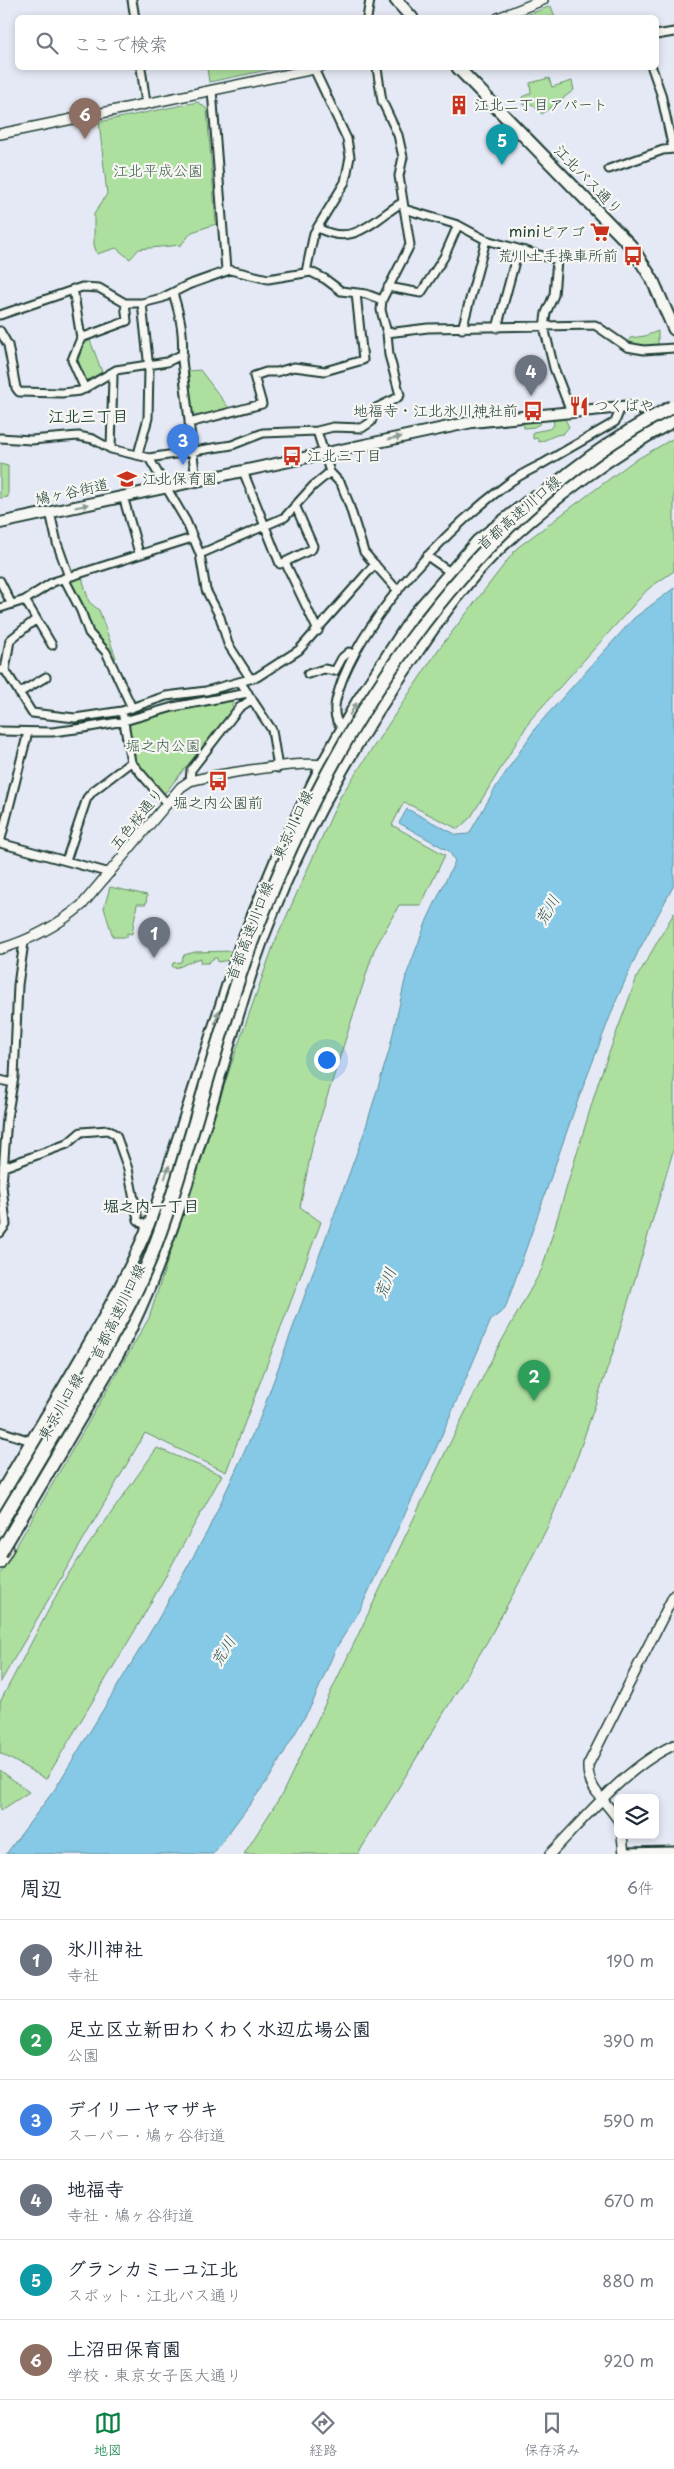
<!DOCTYPE html>
<html lang="ja">
<meta charset="utf-8">
<style>
:root{--surface:#fff;--page:#f2f2f3;--text:#1f2937;--muted:#747a83;--line:#e0e1e3;--accent:#0b8043}
body{margin:0;font-family:"Playpen Sans","Klee One",sans-serif;background:var(--page);color:var(--text)}
.controls{position:absolute;right:15px;bottom:15px;display:grid;overflow:hidden;border-radius:8px;box-shadow:0 2px 8px #0003}
.controls button{width:45px;height:45px;display:grid;place-items:center;padding:0;border:0;border-bottom:1px solid var(--line);background:var(--surface);color:var(--text);font:25px sans-serif}
.you{position:absolute;left:326px;top:1059px;width:18px;height:18px;margin:-12px;border:4px solid #fff;border-radius:50%;background:#1a73e8;box-shadow:0 0 0 8px #1a73e833}
.badge{display:grid;place-items:center;width:32px;height:32px;border-radius:50%;background:var(--accent);color:#fff;font-size:16px;font-weight:700}
.pin{position:absolute;translate:-50% -41px;filter:drop-shadow(0 1px 2px #0008)}
.pin::after{content:'';position:absolute;top:26px;width:18px;height:15px;background:inherit;clip-path:polygon(0 0,100% 0,50% 100%)}
.list{margin:0;padding:0;list-style:none}
h2{display:flex;justify-content:space-between;align-items:center;height:65px;margin:0;padding:0 20px;font-size:21px}
h2 small{font-size:16px;font-weight:400;color:var(--muted)}
.list li{display:grid;grid-template-columns:32px 1fr auto;gap:15px;align-items:center;box-sizing:border-box;height:80px;padding:0 20px;border-top:1px solid var(--line)}
.list b{display:block;font-size:19px;white-space:nowrap}
.list p{margin:0;font-size:16px;white-space:nowrap;color:var(--muted)}
.list em{font-size:16px;font-style:normal;color:var(--muted)}
.icon{flex:none;width:28px;height:28px;fill:none;stroke:currentColor;stroke-width:2;stroke-linecap:round;stroke-linejoin:round}
.map{position:relative;flex:none;width:674px;height:1854px;overflow:hidden}
.search{position:absolute;background:var(--surface);box-shadow:0 2px 8px #0003;left:15px;right:15px;top:15px;height:55px;display:flex;align-items:center;gap:12px;box-sizing:border-box;padding:0 18px;border-radius:8px;color:var(--muted);font-size:19px}
.sheet{height:545px;background:var(--surface)}
nav{display:flex;justify-content:space-around;align-items:center;box-sizing:border-box;height:70px;border-top:1px solid var(--line);background:var(--surface);font-size:14px;color:var(--muted)}
nav a{display:grid;justify-items:center;gap:2px}
nav .on{color:var(--accent)}
.map>svg:first-child{display:block}
.green{fill:#addf9f;stroke:#668e6a}
.water{fill:#85c9e6;stroke:#5c919f}
.lines{fill:none;stroke-linecap:round;stroke-linejoin:round}
.minor-casing{stroke:#1f3d34;stroke-width:11}
.tertiary-casing{stroke:#1f3d34;stroke-width:12}
.secondary-casing{stroke:#1f3d34;stroke-width:14}
.primary-casing{stroke:#1f3d34;stroke-width:15}
.motorway-casing{stroke:#1f3d34;stroke-width:16}
.minor{stroke:#f6f6f2;stroke-width:7}
.tertiary{stroke:#f6f6f2;stroke-width:9}
.secondary{stroke:#f6f6f2;stroke-width:10}
.primary{stroke:#f6f6f2;stroke-width:11}
.motorway{stroke:#f6f6f2;stroke-width:12}
.motorway-bridge-casing{stroke:#1f3d34;stroke-width:16;stroke-linecap:butt}
.motorway-bridge{stroke:#f6f6f2;stroke-width:12}
.oneway{fill:#8a9a93}
.labels{text-anchor:middle;stroke-width:4.5;stroke-linejoin:round;paint-order:stroke}
.poi-label{font-size:15px;fill:#1f3d34;stroke:#f6f6f2;text-anchor:start}
.park-label{font-size:15px;fill:#3b5d49;stroke:#f6f6f2}
.street-label{font-size:15px;fill:#1f3d34;stroke:#f6f6f2}
.neighbourhood-label{font-size:16px;font-weight:bold;fill:#1f3d34;stroke:#f6f6f2}
.water-label{font-size:16px;font-style:italic;fill:#335958;stroke:#f6f6f2}
</style>
<div class="map">
<svg width="674" height="1854" viewBox="0 0 674 1854">
<rect width="100%" height="100%" fill="#e5e9f5"/>
<filter id="ink" filterUnits="userSpaceOnUse"><feTurbulence type="fractalNoise" baseFrequency=".02" numOctaves="2"/><feDisplacementMap in="SourceGraphic" scale="10" xChannelSelector="R" yChannelSelector="G"/><feConvolveMatrix kernelMatrix="1 2 1 2 8 2 1 2 1" color-interpolation-filters="sRGB"/></filter>
<g filter="url(#ink)">
<path class="green" d="M551 6 555 17H521Z
M207 68H277L209 82Z
M549 78 552 87 572 81 574 90 542 114 532 104 524 105 522 97 531 93 530 83Z
M198 102 207 109 216 224 192 232 181 245 139 249 130 259 116 248 97 254 94 245V214L107 194 99 122Z
M658 331V347L647 348 629 344 630 338 645 336Z
M90 340 102 372 88 380 86 379 78 360 84 344Z
M200 370 229 408 197 416 193 414 188 371Z
M548 417H564L569 427 563 434C554 434 548 440 539 442L537 438 533 439V432L549 429 554 425 553 419Z
M526 420 541 423 534 427 524 428 523 423Z
M674 438V571L648 589 531 719 471 817 458 829 404 802 392 825 445 855 421 905H399L374 950 314 1138 300 1207 321 1222 226 1472 145 1433 0 1683V1574L149 1318 231 1065 274 944 340 797 438 650 517 548 632 462Z
M0 464 8 466V497L0 498Z
M82 577 89 602 99 610 116 658 113 659 92 632 70 580Z
M233 700 232 706 234 707 165 793H161L134 760 127 725 169 711Z
M110 887 147 895 146 904H137L132 934 127 933V937H113L104 908Z
M674 913V1148L615 1346 578 1455 548 1526 517 1587 487 1642 358 1854H244L282 1794 446 1451 496 1351 542 1269 599 1080 637 977Z
M232 951 229 960 218 962 217 958H214L208 963H200L201 958C191 960 184 966 175 968L172 966 173 963 181 962 184 955 195 952Z
M157 1448 222 1475 140 1622 46 1779 0 1753V1702L66 1577Z
M0 1770 29 1792 0 1811Z"/>
<path class="water" d="M674 588V885L638 952 616 1001 575 1108 505 1309 491 1320 438 1444 378 1571 360 1610 336 1648 312 1704 270 1777 213 1854H6L55 1789 157 1621 207 1532 260 1418 364 1133 389 1051 406 976 427 920 455 861 449 851 399 823 407 809 457 835 469 834 496 787 537 726 634 618Z"/>
<g class="lines">
<defs>
<path id="minor" d="M132 0 135 18
M367 18 370 0
M656 35 674 32
M141 68 146 103
M377 68 382 101 398 135 403 157 399 176 410 245 382 300
M652 68 661 94 673 149
M212 90 226 270
M609 169 663 150 674 149
M404 209 458 225 486 240 557 260 554 295 546 313 544 327 554 368 571 412
M318 228C355 248 374 219 403 202
M306 272 314 233 345 182 350 157 347 139 314 69
M388 287 421 293 444 257 458 225
M73 289 81 338
M173 293C181 319 184 333 182 360L196 481
M0 315 82 287 99 288 125 303H142L162 298 188 285 230 270 268 279 311 272 325 279 341 291 366 294 382 300 381 310 387 333 389 355 400 395 397 398 376 408 371 422 362 428 333 427 317 431 263 433 232 445 149 458
M497 328 518 250
M462 329 486 240
M0 331 8 345 16 388 19 392 62 393 80 391 116 370 167 362 183 354
M387 333 428 328 595 325 627 347 644 350 674 348
M85 389 72 360 81 338 127 321 125 303
M189 423 262 404 254 376 266 372H277L294 367 325 371 363 360 356 293
M317 431 330 472 341 484 348 501 364 552 398 591
M0 438 31 440 78 436 93 439 111 449 149 458 186 521 200 554 206 590 220 617 228 644 250 678
M111 449 113 376 111 373
M138 454 148 418 149 369 142 303
M243 471 280 564 285 562 318 631
M123 496 139 553
M50 512 57 543 69 577
M200 554 285 517 313 486 330 472
M427 556 450 572
M285 562 312 549 313 546 295 505
M64 578 81 611 89 633 106 652 132 708
M0 581 11 603
M25 600 52 645
M0 608 25 600 53 582 192 538
M0 670H5L32 713 75 718 102 714 122 711 166 696 206 691 257 677 299 650 375 564
M5 670 10 640 35 620
M308 674 324 669 335 671 342 658 349 652 354 655
M241 683 272 730 278 768
M19 693 46 677
M122 711 131 762 167 804
M342 727C328 716 338 692 343 678 372 608 446 530 506 485 517 476 530 470 542 464 566 450 591 436 615 422L621 407
M0 731 52 732 84 728 124 721 173 707 248 693
M190 781 191 770 239 708 252 699
M0 843 28 732
M0 843 110 873
M66 861 87 798 93 791 131 762
M0 1080 13 1083
M4 1167 67 1144 81 1132 108 1130 116 1135 128 1169 138 1220 148 1228
M0 1233 6 1225 2 1185 7 1118 14 1077 18 985 24 942
M0 1431 31 1441
M624 1852 674 1851"/>
<path id="tertiary" d="M498 18 543 0
M0 134 319 68
M0 949C31 940 57 926 82 905L181 787 190 781C213 775 309 759 326 766
M0 1564 9 1548
M618 1820C606 1800 587 1790 588 1765L674 1595
M622 1835 624 1854
M550 1854C586 1817 627 1766 674 1745"/>
<path id="secondary" d="M0 523 472 422 632 406 644 410 657 423
M86 1395 126 1323
M0 1494C54 1400 116 1309 156 1207L240 946 280 850 322 765 357 702 414 614 477 541 533 497
M0 1540 24 1500"/>
<path id="primary" d="M396 0 412 18
M458 68 631 246 652 279 674 329"/>
<path id="motorway" d="M119 1351C182 1228 211 1091 254 961 291 851 349 748 415 654 441 615 468 577 502 545 552 498 614 452 674 420
M0 1505 117 1315"/>
</defs>
<use href="#minor" class="minor-casing"/>
<use href="#tertiary" class="tertiary-casing"/>
<use href="#secondary" class="secondary-casing"/>
<use href="#primary" class="primary-casing"/>
<use href="#motorway" class="motorway-casing"/>
<use href="#minor" class="minor"/>
<use href="#tertiary" class="tertiary"/>
<use href="#secondary" class="secondary"/>
<use href="#primary" class="primary"/>
<use href="#motorway" class="motorway"/>
<defs>
<path id="motorway-bridge" d="M0 1524C28 1478 55 1432 82 1386 110 1340 138 1294 156 1243 192 1147 213 1046 249 949 328 736 464 515 672 407
M0 1553 119 1351"/>
</defs>
<use href="#motorway-bridge" class="motorway-bridge-casing"/>
<use href="#motorway-bridge" class="motorway-bridge"/>
</g>
<defs><path id="oneway-solid" d="M-6-.8H1V-3.2L6.5 0L1 3.2V.8H-6Z" transform="scale(1.25)"/></defs>
<g class="oneway">
<use href="#oneway-solid" transform="translate(395 438) rotate(-11)"/>
<use href="#oneway-solid" transform="translate(82 506) rotate(-12)"/>
<use href="#oneway-solid" transform="translate(353 709) rotate(-60)"/>
<use href="#oneway-solid" transform="translate(217 1017) rotate(-72)"/>
<use href="#oneway-solid" transform="translate(167 1172) rotate(-72)"/>
</g>
</g>
<defs>
<symbol id="building-bare" viewBox="-9 -9 18 18"><path d="M-4-6H4V6H1V3H-1V6H-4ZM-2.5-4.3h1.7v1.8h-1.7ZM.8-4.3h1.7v1.8H.8ZM-2.5-1h1.7V.8h-1.7ZM.8-1h1.7V.8H.8Z" fill="#c8321e" stroke="#f6f6f2" stroke-width="2.5" paint-order="stroke"/></symbol>
<symbol id="supermarket-bare" viewBox="-9 -9 18 18"><path d="M-6-5.5h2.5l.6 2H6L4.5 2H-2.5L-4.4-4H-6ZM-1.5 3.2a1.3 1.3 0 1 0 .1 0ZM3 3.2a1.3 1.3 0 1 0 .1 0Z" fill="#c8321e" stroke="#f6f6f2" stroke-width="2.5" paint-order="stroke"/></symbol>
<symbol id="bus-bare" viewBox="-9 -9 18 18"><path d="M-5-6H5V4H4V6H2V4H-2V6H-4V4H-5ZM-3.5-4V0h7V-4ZM-3.5 1.2v1.5H-2V1.2ZM2 1.2v1.5H3.5V1.2Z" fill="#c8321e" stroke="#f6f6f2" stroke-width="2.5" paint-order="stroke"/></symbol>
<symbol id="restaurant-bare" viewBox="-9 -9 18 18"><path d="M-5-6h1v4h1v-4h1v4h1v-4h1v5L-1.5 .5V6h-2V.5L-5-1ZM5-6V6H3V1.5H1.5Q1.5-4 5-6Z" fill="#c8321e" stroke="#f6f6f2" stroke-width="2.5" paint-order="stroke"/></symbol>
<symbol id="school-bare" viewBox="-9 -9 18 18"><path d="M0-5L7-2L0 1L-7-2ZM-4 1L0 2.5L4 1V4Q0 6-4 4Z" fill="#c8321e" stroke="#f6f6f2" stroke-width="2.5" paint-order="stroke"/></symbol>
</defs>
<g fill-rule="evenodd">
<use href="#building-bare" x="445" y="91" width="28" height="28"/>
<use href="#supermarket-bare" x="586" y="218" width="28" height="28"/>
<use href="#bus-bare" x="619" y="242" width="28" height="28"/>
<use href="#restaurant-bare" x="565" y="392" width="28" height="28"/>
<use href="#bus-bare" x="519" y="397" width="28" height="28"/>
<use href="#bus-bare" x="278" y="442" width="28" height="28"/>
<use href="#school-bare" x="113" y="465" width="28" height="28"/>
<use href="#bus-bare" x="204" y="767" width="28" height="28"/>
</g>
<g class="labels">
<g class="poi-label">
<text x="474" y="110">江北二丁目アパート</text>
<text x="585" y="237" text-anchor="end">miniピアゴ</text>
<text x="618" y="261" text-anchor="end">荒川土手操車所前</text>
<text x="594" y="411">つくばや</text>
<text x="518" y="416" text-anchor="end">地福寺・江北氷川神社前</text>
<text x="307" y="461">江北三丁目</text>
<text x="142" y="484">江北保育園</text>
<text x="218" y="808" text-anchor="middle">堀之内公園前</text>
</g>
<g class="park-label">
<text x="158" y="176">江北平成公園</text>
<text x="163" y="751">堀之内公園</text>
</g>
<g class="street-label">
<text transform="translate(588 180) rotate(46)" y="5">江北バス通り</text>
<text transform="translate(72 492) rotate(-12)" y="5">鳩ヶ谷街道</text>
<text transform="translate(519 513) rotate(-41)" y="5">首都高速川口線</text>
<text transform="translate(137 819) rotate(-51)" y="5">五色桜通り</text>
<text transform="translate(293 825) rotate(-65)" y="5">東京川口線</text>
<text transform="translate(250 931) rotate(-69)" y="5">首都高速川口線</text>
<text transform="translate(118 1312) rotate(-64)" y="5">首都高速川口線</text>
<text transform="translate(61 1407) rotate(-60)" y="5">東京川口線</text>
</g>
<g class="neighbourhood-label">
<text x="88" y="422">江北三丁目</text>
<text x="151" y="1212">堀之内一丁目</text>
</g>
<g class="water-label">
<text transform="translate(547 910) rotate(-60)" y="6">荒川</text>
<text transform="translate(385 1283) rotate(-68)" y="6">荒川</text>
<text transform="translate(223 1651) rotate(-58)" y="6">荒川</text>
</g>
</g>
</svg>
<div class="controls">
<button><svg class="icon" aria-label="layers" viewBox="0 0 24 24"><path d="M12 4l9 5-9 5-9-5zM3 14l9 5 9-5"/></svg></button>
</div>
<div class="you"></div>
<div class="pin badge" style="left:154px;top:958px;background:#6b7280">1</div>
<div class="pin badge" style="left:534px;top:1401px;background:#2e9e5b">2</div>
<div class="pin badge" style="left:183px;top:465px;background:#3f7fe0">3</div>
<div class="pin badge" style="left:531px;top:396px;background:#6b7280">4</div>
<div class="pin badge" style="left:502px;top:165px;background:#0f9aa8">5</div>
<div class="pin badge" style="left:85px;top:139px;background:#8d6e63">6</div>
<div class="search"><svg class="icon" aria-label="search" viewBox="0 0 24 24"><circle cx="10" cy="10" r="6"/><path d="M15 15l6 6"/></svg>ここで検索</div>
</div>
<section class="sheet">
<h2>周辺<small>6件</small></h2>
<ul class="list">
<li><span class="badge" style="background:#6b7280">1</span><div><b>氷川神社</b><p>寺社</p></div><em>190 m</em></li>
<li><span class="badge" style="background:#2e9e5b">2</span><div><b>足立区立新田わくわく水辺広場公園</b><p>公園</p></div><em>390 m</em></li>
<li><span class="badge" style="background:#3f7fe0">3</span><div><b>デイリーヤマザキ</b><p>スーパー · 鳩ヶ谷街道</p></div><em>590 m</em></li>
<li><span class="badge" style="background:#6b7280">4</span><div><b>地福寺</b><p>寺社 · 鳩ヶ谷街道</p></div><em>670 m</em></li>
<li><span class="badge" style="background:#0f9aa8">5</span><div><b>グランカミーユ江北</b><p>スポット · 江北バス通り</p></div><em>880 m</em></li>
<li><span class="badge" style="background:#8d6e63">6</span><div><b>上沼田保育園</b><p>学校 · 東京女子医大通り</p></div><em>920 m</em></li>
</ul>
</section>
<nav>
<a class="on"><svg class="icon" aria-label="map" viewBox="0 0 24 24"><path d="M3 6l6-2 6 2 6-2v14l-6 2-6-2-6 2zM9 4v14M15 6v14"/></svg>地図</a>
<a><svg class="icon" aria-label="directions" viewBox="0 0 24 24"><path d="M12 3l9 9-9 9-9-9zM9 14v-3h6M13 9l2 2-2 2"/></svg>経路</a>
<a><svg class="icon" aria-label="saved" viewBox="0 0 24 24"><path d="M7 4h10v16l-5-4-5 4z"/></svg>保存済み</a>
</nav>
